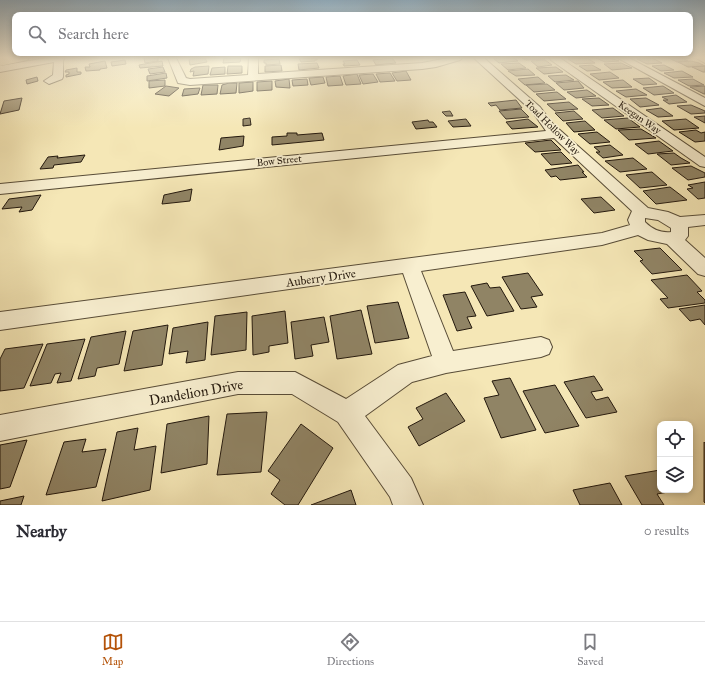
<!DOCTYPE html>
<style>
:root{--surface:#fff;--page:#f2f2f3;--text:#2b2b33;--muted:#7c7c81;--line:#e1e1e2;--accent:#b45309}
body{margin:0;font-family:"IM FELL Great Primer",serif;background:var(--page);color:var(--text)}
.controls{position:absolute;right:12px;bottom:12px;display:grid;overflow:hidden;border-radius:8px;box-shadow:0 2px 6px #0003}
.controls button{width:36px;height:36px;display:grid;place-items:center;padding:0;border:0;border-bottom:1px solid var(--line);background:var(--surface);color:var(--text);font:20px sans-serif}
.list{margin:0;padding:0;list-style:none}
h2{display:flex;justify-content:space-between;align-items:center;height:52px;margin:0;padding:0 16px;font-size:17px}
h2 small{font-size:13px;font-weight:400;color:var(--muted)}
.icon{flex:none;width:22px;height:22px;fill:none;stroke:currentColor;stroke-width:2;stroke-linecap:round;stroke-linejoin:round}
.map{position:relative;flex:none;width:705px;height:505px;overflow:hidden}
.search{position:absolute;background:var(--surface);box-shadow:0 2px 6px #0003;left:12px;right:12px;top:12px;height:44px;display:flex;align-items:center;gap:10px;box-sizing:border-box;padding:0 14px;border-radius:8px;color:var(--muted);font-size:15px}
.sheet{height:116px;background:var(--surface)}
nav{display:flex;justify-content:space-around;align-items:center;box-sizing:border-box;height:56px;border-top:1px solid var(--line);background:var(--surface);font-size:11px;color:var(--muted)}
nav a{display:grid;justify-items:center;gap:2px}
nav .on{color:var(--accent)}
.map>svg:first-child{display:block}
.building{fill:#908465;stroke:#23180d}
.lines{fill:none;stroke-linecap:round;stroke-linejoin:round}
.minor-casing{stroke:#584c37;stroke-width:2}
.highway-casing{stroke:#23180d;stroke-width:2}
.minor{fill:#f8efd0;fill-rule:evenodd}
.highway{fill:#f5e7b6;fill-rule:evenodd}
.labels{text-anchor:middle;stroke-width:3.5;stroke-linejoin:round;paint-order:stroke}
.far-street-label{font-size:10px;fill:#23180d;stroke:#f8efd0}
.street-label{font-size:12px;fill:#23180d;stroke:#f8efd0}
.near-street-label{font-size:14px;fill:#23180d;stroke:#f8efd0}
</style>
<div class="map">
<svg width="705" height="505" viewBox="0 0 705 505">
<rect width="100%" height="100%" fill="#f5e7b6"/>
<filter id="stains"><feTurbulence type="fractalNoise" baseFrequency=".005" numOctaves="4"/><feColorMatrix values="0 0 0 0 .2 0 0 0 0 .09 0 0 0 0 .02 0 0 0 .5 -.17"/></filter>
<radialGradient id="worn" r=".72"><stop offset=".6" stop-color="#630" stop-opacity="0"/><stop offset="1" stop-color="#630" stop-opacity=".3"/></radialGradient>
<path class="building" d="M144 58H158V61L145 63Z
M205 58 207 62 190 65 189 59Z
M224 58H241L240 62 223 63Z
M299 58H317V60H315V61L301 62Z
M392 58 396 63 376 65 373 60Z
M493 58H514L518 61 499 63Z
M522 58H543L545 59 526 60Z
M587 58 595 63 576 64 568 59Z
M596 58H610L619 61 605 62Z
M652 58 662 63 647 64 637 59Z
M669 58H690L684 59 688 61 677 62Z
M279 59 280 64 266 65V63H264V60Z
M125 60 126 64 112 66 111 62Z
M357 60 360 65 344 66 343 64H345L343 61Z
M545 60 552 65 538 67 531 61Z
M105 61 107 68 100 69V70L86 71 85 67H90L89 64Z
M162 61 163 66 140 68 139 65Z
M691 61 699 63 705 66 688 67 678 62Z
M317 63 319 68 299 70 298 64Z
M519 63 526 68 508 70 501 64Z
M621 63 632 68 612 70 604 64Z
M281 65 282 71 265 72V66Z
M592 65 601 70 587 71 579 66Z
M664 65 674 70 661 71 652 66Z
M209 66 208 74 193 76 194 71 190 72 191 69 195 67Z
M228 66H242V73L227 74Z
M705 66V72H703L692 67Z
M163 67 165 72 150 74 148 69Z
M225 67V74L210 75 212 68Z
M556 67 563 72 544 74 536 68Z
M77 68V72H81V74L66 77V75L69 74V72H65L66 70Z
M528 69 535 75 516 76 508 71Z
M406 71 411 80 397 81 392 73Z
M682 71 693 77 674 78 664 73Z
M610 72 619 78 599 80 590 74Z
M166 73 167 78 147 81V76Z
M390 73 395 81 380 82 376 74Z
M357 74 361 84 346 85 343 76Z
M373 74 378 82 363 84 359 75Z
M566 75 574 80 555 82 548 76Z
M340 76 343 85 328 86 326 77Z
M37 77 38 81 27 84 26 80Z
M323 77 325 83 311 85 309 78Z
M538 77 545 83 525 85 518 79Z
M649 78 657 84 643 85 633 79Z
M289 79 290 88 276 87 275 81Z
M307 79 308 85 293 86 292 80Z
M693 79 704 85 689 86 678 80Z
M165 80V86L149 88V81Z
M623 80 632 87 612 88 603 82Z
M272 81V90L257 91V82Z
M578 81 584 88 564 90 556 83Z
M253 82V91L239 93V83Z
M229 83H237L236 93 220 94 222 85Z
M547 84 555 90 534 92 526 85Z
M203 85H218L217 94 201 95Z
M166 86 179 88 169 96 155 94Z
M663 86 674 93 654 95 643 88Z
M705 86V94H704L690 87Z
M200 88 198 94 182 96 184 89Z
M636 89 647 95 626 97 616 91Z
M587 90 596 96 576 98 567 92Z
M557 92 566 99 544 101 536 94Z
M676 95 687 102 669 104 663 100H668L662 97Z
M22 98 19 110 0 114 4 101Z
M599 98 609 105 592 106 582 99Z
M646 98 659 105 640 107 630 99Z
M516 100 522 108 500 110 496 105 491 106 488 103Z
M569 102 578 109 555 111 547 104Z
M691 105 705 111V113L691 114 677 106Z
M613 108 624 116 602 118 592 110Z
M661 108 673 116 658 117 646 110Z
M521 109 529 117 506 119 499 111Z
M450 111 453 116H446L442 112Z
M574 111 583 119 563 121 555 113Z
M705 116V123L694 117Z
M250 118 251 125 243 126V119Z
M628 118 640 127 616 129 604 120Z
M466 119 471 126 453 127 448 121Z
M528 119 538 127 512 129 506 122Z
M686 119 699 128 674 130 662 121Z
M428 120 429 122H433L437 127 416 129 412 122Z
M585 121 595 130 574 132 566 123Z
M641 129 656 138 629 140 618 130Z
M696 130 701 133 705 132V141L695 142 679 132Z
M597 132 610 142 590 144 578 134Z
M287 133H297V135L322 133 324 140 272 145V137L287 136Z
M244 136 243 146 219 150 221 138Z
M551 140 561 150 535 152 525 143Z
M659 141 673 151 648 154 635 144Z
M610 145 623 155 603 158 596 152H600L594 147Z
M561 152 572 163 551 165 541 154Z
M674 153 681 158 690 163 671 165 657 154Z
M85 155 81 162 54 165 53 168 40 169 48 157 58 156 57 158Z
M633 158 647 169 620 172 605 161Z
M578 165 584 172H582L587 177 560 180 556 176 551 177 545 170Z
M691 166 705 173V177L688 180 672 168Z
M652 172 667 185 640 188 626 175Z
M705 182V198L698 199 687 189 693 188 688 185Z
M670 187 687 200 656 204 643 191Z
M192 189 190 201 162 204 164 195Z
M41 195 32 210 19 212 22 207 2 209 9 199Z
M601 197 615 210 594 213 581 199Z
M660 248 682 270 652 274 640 261 643 260 634 251Z
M528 273 543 295 531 297 537 307 521 309 502 277Z
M687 275 702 291 697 292 705 300V303L668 308 660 299 668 298 651 280Z
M487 283 490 288 500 287 514 311 487 316 471 286Z
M465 292 476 316 467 317 472 328 457 331 443 295Z
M398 302 409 338 375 343 367 306Z
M705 305V325L700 319 690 321 679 309Z
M361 310 372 354 337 359 330 316Z
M285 311 288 343 269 346V352L253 355 252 316Z
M247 312 246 350 211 355 215 316Z
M324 317 329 342 311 345 313 356 295 359 291 322Z
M208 322 205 360 186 363 188 351 169 354 173 328Z
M168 325 162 365 124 371 133 331Z
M126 331 119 364 97 368 95 376 78 379 91 337Z
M85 339 71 381 57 383 61 373 55 374 51 383 30 386 47 344Z
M43 344 24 388 0 391V359L5 349Z
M594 376 603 390 591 392 596 400 608 397 617 412 586 418 564 382Z
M510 378 536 430 501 438 484 398 499 395 492 381Z
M555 385 579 426 545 433 523 391Z
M446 393 465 421 419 446 408 427 423 419 416 408Z
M267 412 261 472 217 475 227 414Z
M209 416 207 464 161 473 167 424Z
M301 424 333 448 298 505H285L271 494 280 480 268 471Z
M138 428 134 450 156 446 150 490 102 501 117 432Z
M86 439 82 452 106 449 96 487 46 495 64 442Z
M27 440 10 487 0 489V445Z
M704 442 705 443V503L704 502Z
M660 470V490L674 491 657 494 664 505H642L625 476Z
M610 483 622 505H580L573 490Z
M351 490 356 505H311Z
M24 496 21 505H0V501Z"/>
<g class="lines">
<defs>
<path id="minor" d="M47 58H65L63 60V77L62 79 49 84 44 81 53 75 54 62 0 72V66Z
M168 58H176L186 78 190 79 248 75 249 58H258V74L422 63 448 58H462L460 60 436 67 422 69 190 85 178 83Z
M474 58H484L540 107 553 124 648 208 668 212 680 217 705 215V225L688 227V236L685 240 705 258V276L698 274 667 244 648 240 638 235 602 245 421 271 453 351 541 337 549 340 552 347 549 354 541 357 446 373 412 382 365 416 411 478 423 505H393L390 497 338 422 292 394H238L0 441V415L238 372H295L346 399 398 365 432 356 403 273 0 330V312L602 233 630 225 628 220 632 211 554 138 0 194V184L546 131 532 111ZM645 218 658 220 671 228V232C661 233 653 230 645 222Z
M550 58H560L705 157V167L700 166 551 60Z
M618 58H629L705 98V106Z
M696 58H705V63Z"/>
<path id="highway" d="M0 58H29L27 60 0 66Z"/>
</defs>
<use href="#minor" class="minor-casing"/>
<use href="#highway" class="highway-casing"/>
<use href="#minor" class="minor"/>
<use href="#highway" class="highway"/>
</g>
<linearGradient id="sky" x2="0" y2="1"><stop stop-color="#91acbd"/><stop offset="0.45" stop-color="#faf4de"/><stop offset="1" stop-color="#faf4de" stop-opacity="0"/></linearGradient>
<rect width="705" height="128" fill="url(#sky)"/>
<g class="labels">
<g class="far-street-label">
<text transform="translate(640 117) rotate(35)" y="4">Keegan Way</text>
<text transform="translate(553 127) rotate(45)" y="4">Toad Hollow Way</text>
<text transform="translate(279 160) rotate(-6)" y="4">Bow Street</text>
</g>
<g class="street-label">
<text transform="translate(321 278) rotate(-8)" y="4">Auberry Drive</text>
</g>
<g class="near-street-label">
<text transform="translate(196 392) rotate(-10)" y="5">Dandelion Drive</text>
</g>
</g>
<rect width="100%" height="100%" filter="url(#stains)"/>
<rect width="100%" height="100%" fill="url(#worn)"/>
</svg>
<div class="controls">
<button><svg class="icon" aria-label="locate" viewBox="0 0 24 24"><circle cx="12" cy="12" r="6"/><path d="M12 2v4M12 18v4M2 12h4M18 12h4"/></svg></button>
<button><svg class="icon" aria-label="layers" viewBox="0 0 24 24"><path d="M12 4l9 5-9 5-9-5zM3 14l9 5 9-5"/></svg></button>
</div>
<div class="search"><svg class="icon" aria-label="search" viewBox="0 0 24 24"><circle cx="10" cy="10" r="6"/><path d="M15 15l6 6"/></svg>Search here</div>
</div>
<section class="sheet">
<h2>Nearby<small>0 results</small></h2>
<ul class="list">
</ul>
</section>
<nav>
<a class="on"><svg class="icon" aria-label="map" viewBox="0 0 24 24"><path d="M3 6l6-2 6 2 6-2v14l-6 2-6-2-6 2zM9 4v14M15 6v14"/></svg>Map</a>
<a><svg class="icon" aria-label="directions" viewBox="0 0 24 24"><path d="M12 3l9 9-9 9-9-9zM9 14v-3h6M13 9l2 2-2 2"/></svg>Directions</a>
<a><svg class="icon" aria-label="saved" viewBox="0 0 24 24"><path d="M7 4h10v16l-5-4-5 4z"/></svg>Saved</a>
</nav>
